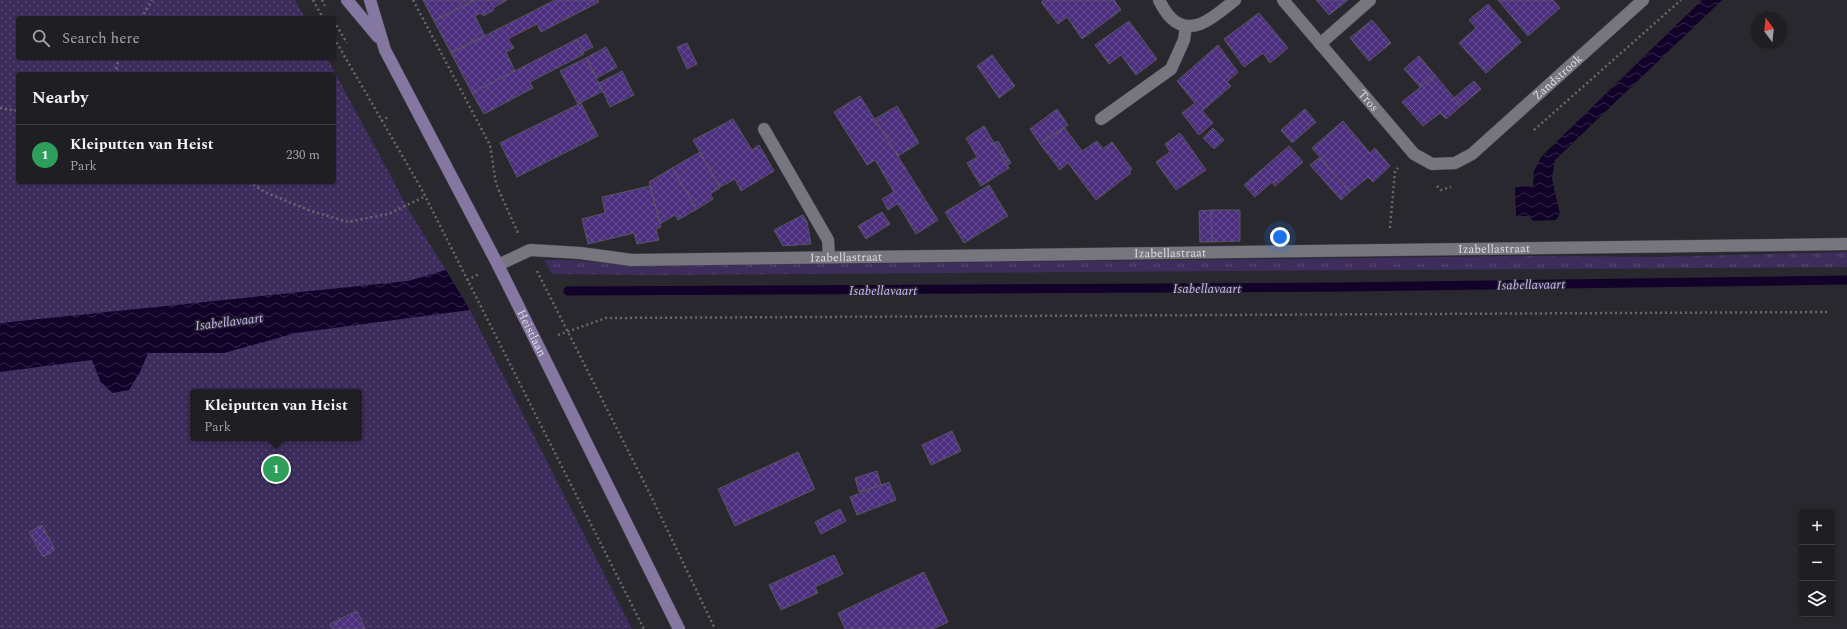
<!DOCTYPE html>
<meta charset="utf-8">
<style>
:root{--surface:#1f1e22;--page:#27272a;--text:#f1f3f6;--muted:#a1a2a5;--line:#3c3c40;--accent:#2563eb}
body{margin:0;font-family:Spectral,serif;background:var(--page);color:var(--text)}
.controls{position:absolute;right:12px;bottom:12px;display:grid;overflow:hidden;border-radius:4px;box-shadow:0 1px 3px #0004}
.controls button{width:36px;height:36px;display:grid;place-items:center;padding:0;border:0;border-bottom:1px solid var(--line);background:var(--surface);color:var(--text);font:20px sans-serif}
.compass{position:absolute;left:1751px;top:12px;width:36px;height:36px;border-radius:50%;background:var(--surface);box-shadow:0 1px 3px #0004;rotate:345deg}
.you{position:absolute;left:1280px;top:237px;width:14px;height:14px;margin:-10px;border:3px solid #fff;border-radius:50%;background:#1a73e8;box-shadow:0 0 0 6px #1a73e833}
.badge{display:grid;place-items:center;width:26px;height:26px;border-radius:50%;background:var(--accent);color:#fff;font-size:13px;font-weight:700}
.pin{position:absolute;translate:-50% -50%;border:2px solid #fff;box-shadow:0 1px 4px #0006}
.popup{position:absolute;left:190px;top:389px;width:172px;height:52px;box-sizing:border-box;display:grid;place-content:center;border-radius:4px;background:var(--surface);filter:drop-shadow(0 1px 3px #0005);font-size:13px;white-space:nowrap;color:var(--muted)}
.popup b{font-size:15px;color:var(--text)}
.popup::after{content:'';position:absolute;left:50%;top:100%;margin-left:-8px;border:8px solid transparent;border-top-color:var(--surface)}
.list{margin:0;padding:0;list-style:none}
h2{display:flex;justify-content:space-between;align-items:center;height:52px;margin:0;padding:0 16px;font-size:17px}
h2 small{font-size:13px;font-weight:400;color:var(--muted)}
.list li{display:grid;grid-template-columns:26px 1fr auto;gap:12px;align-items:center;box-sizing:border-box;height:60px;padding:0 16px;border-top:1px solid var(--line)}
.list b{display:block;font-size:15px;white-space:nowrap}
.list p{margin:0;font-size:13px;white-space:nowrap;color:var(--muted)}
.list em{font-size:13px;font-style:normal;color:var(--muted)}
.icon{flex:none;width:22px;height:22px;fill:none;stroke:currentColor;stroke-width:2;stroke-linecap:round;stroke-linejoin:round}
.map{position:relative;flex:none;width:1847px;height:629px;overflow:hidden}
.search{position:absolute;background:var(--surface);box-shadow:0 1px 3px #0004;left:16px;top:16px;width:320px;height:44px;display:flex;align-items:center;gap:10px;box-sizing:border-box;padding:0 14px;border-radius:4px;color:var(--muted);font-size:15px}
.panel{position:absolute;background:var(--surface);box-shadow:0 1px 3px #0004;left:16px;top:72px;width:320px;height:112px;border-radius:4px}
.map>svg:first-child{display:block}
.grass{fill:url(#grass-tufts)}
.park{fill:url(#park-dots);fill-rule:evenodd}
.water{fill:url(#water-waves)}
.lines{fill:none;stroke-linecap:round;stroke-linejoin:round}
.stream{stroke:#12022a;stroke-width:9}
.building{fill:url(#building-cross-hatch);stroke:#58565d}
.service-casing{stroke:#47454b;stroke-width:13}
.minor-casing{stroke:#47454b;stroke-width:13}
.secondary-casing{stroke:#47454b;stroke-width:13}
.path{stroke:#69686d;stroke-width:2.5;stroke-dasharray:2 3;stroke-linecap:butt}
.service{stroke:#77767e;stroke-width:12}
.minor{stroke:#77767e;stroke-width:12}
.secondary{stroke:#8477a1;stroke-width:12}
.labels{text-anchor:middle;stroke-width:3;stroke-linejoin:round;paint-order:stroke}
.street-label{font-size:12px;fill:#dedde2;stroke:#29282e}
.water-label{font-size:13px;font-style:italic;fill:#cbb8fc;stroke:#29282e}
</style>
<div class="map">
<svg width="1847" height="629" viewBox="0 0 1847 629">
<defs>
<pattern id="grass-tufts" width="24" height="20" patternUnits="userSpaceOnUse"><rect width="24" height="20" fill="#3d2d5d"/><path d="M3 7l-1-3M5 7V3M7 7l1-3M15 17l-1-3M17 17v-4M19 17l1-3" fill="none" stroke="#594b74"/></pattern>
<pattern id="park-dots" width="8" height="8" patternUnits="userSpaceOnUse"><rect width="8" height="8" fill="#3d2d5d"/><path d="M2 2h.1M6 6h.1" fill="none" stroke="#594b74" stroke-width="1.8" stroke-linecap="round"/></pattern>
<pattern id="water-waves" width="16" height="10" patternUnits="userSpaceOnUse"><rect width="16" height="10" fill="#12022a"/><path d="M0 5q4-4 8 0t8 0" fill="none" stroke="#342649"/></pattern>
<pattern id="building-cross-hatch" width="8" height="8" patternUnits="userSpaceOnUse"><rect width="8" height="8" fill="#4c2f7e"/><path d="M0 0l8 8M0 8l8-8" fill="none" stroke="#654d90"/></pattern>
</defs>
<rect width="100%" height="100%" fill="#29282e"/>
<path class="grass" d="M1847 252V267L654 275 552 274 544 260H574L633 266 1533 256 1657 257Z"/>
<path class="park" d="M0 0H295L305 18H18V58H327L410 212 470 310 632 629H0ZM18 74H334V182H18ZM193 392H359V438H193Z"/>
<path class="water" d="M1702 0H1722L1555 160 1552 179 1560 214 1556 220 1533 221 1529 216H1516L1515 187 1533 186 1534 171 1541 157Z
M446 270 470 310 296 333 224 353H148L140 372 129 390 113 393 101 383 92 360 0 372V323L408 281Z"/>
<g class="lines">
<path class="stream" d="M568 291 1346 287 1847 280"/>
</g>
<path class="building" d="M423 0H475L434 21Z
M475 0H507L493 8 494 10 483 16 481 13 475 16 485 36 451 53 434 21Z
M555 0H598L599 2 541 32 537 24 508 39 514 48 506 52 515 71 472 93 451 53Z
M1044 0H1114L1121 10 1082 39 1067 17 1058 24 1041 2Z
M1316 0H1348L1329 15Z
M1498 0H1553L1560 8 1528 36Z
M1488 4 1521 42 1486 73 1459 43 1476 28 1469 20Z
M1259 13 1288 48 1270 63 1263 53 1244 67 1224 39Z
M1372 20 1391 43 1369 61 1350 38Z
M1129 21 1157 59 1136 75 1121 55 1109 64 1095 45Z
M586 34 593 47 583 52 577 39Z
M577 39 584 54 530 82 533 88 484 114 472 93Z
M687 43 697 64 687 69 677 47Z
M1218 45 1238 72 1227 82 1231 86 1202 111 1213 123 1199 135 1182 113 1195 103 1177 81Z
M606 47 617 67 597 78 586 58Z
M992 55 1015 86 999 98 977 66Z
M1419 56 1435 75 1420 87 1404 69Z
M586 58 603 91 578 104 560 71Z
M622 71 634 95 610 107 599 83Z
M1435 75 1461 106 1446 119 1440 113 1423 126 1402 102Z
M1474 81 1481 89 1461 106 1454 98Z
M860 96 938 220 916 234 899 206 897 204 888 210 882 199 894 192 875 160 867 165 834 112Z
M581 103 598 136 517 177 500 143Z
M897 106 919 143 898 156 875 119Z
M1057 109 1068 125 1040 144 1030 129Z
M1305 109 1316 122 1292 143 1281 130Z
M733 119 752 150 759 145 774 171 741 191 735 179 720 187 693 140Z
M1343 121 1370 153 1375 148 1390 166 1373 182 1368 177 1350 192 1312 148Z
M984 126 1009 168 981 186 967 163 977 157 966 138Z
M1064 127 1082 151 1097 141 1103 149 1112 142 1132 169 1129 171 1131 173 1096 200 1068 163 1060 170 1040 144Z
M1213 128 1224 140 1214 149 1203 138Z
M1180 133 1206 170 1176 190 1156 162 1170 152 1165 144Z
M998 141 1011 163 1007 165 994 143Z
M1289 146 1303 162 1275 186 1272 182 1255 197 1244 185Z
M700 152 720 188 710 194 713 199 697 209 672 168Z
M1320 157 1350 192 1341 200 1310 165Z
M672 168 697 209 678 220 675 215 660 224 649 182Z
M989 185 1008 216 964 243 945 212Z
M650 186 661 227 656 229 659 240 637 244 634 233 588 244 582 219 605 213 602 197Z
M1211 210 1212 242H1200L1199 211Z
M1211 210H1240V241L1212 242Z
M882 212 890 224 866 239 858 226Z
M803 215 807 222 811 244 783 246 774 230Z
M952 431 961 451 931 465 922 445Z
M798 452 815 489 735 526 718 489Z
M877 471 881 485 859 492 855 478Z
M889 482 896 500 857 515 850 497Z
M840 509 846 521 821 534 815 522Z
M42 525 55 550 43 557 29 532Z
M834 555 843 574 815 587 818 593 781 610 769 585Z
M924 572 948 622 933 629H845L838 613Z
M357 611 365 629H333L330 624Z"/>
<g class="lines">
<defs>
<path id="service" d="M1320 44 1370 0
M764 129 828 240 829 257"/>
<g id="minor">
<path d="M1159 0C1162 6 1166 13 1171 18 1193 39 1217 14 1235 0"/>
<path id="s1" d="M1283 0 1414 154 1432 164 1455 163 1472 154 1643 0"/>
<path d="M1101 119 1171 69 1184 40 1186 26"/>
<path id="s2" d="M498 265 530 250 580 253 632 260 1847 244"/>
</g>
<g id="secondary">
<path d="M347 0 378 37"/>
<path id="s3" d="M370 0 385 50 498 265 679 629"/>
</g>
</defs>
<use href="#service" class="service-casing"/>
<use href="#minor" class="minor-casing"/>
<use href="#secondary" class="secondary-casing"/>
<path class="path" d="M313 0 323 18
M322 0 325 6
M413 0 490 145 496 184 518 233
M141 18 152 0
M334 21 347 43
M334 38 421 188 644 629
M115 74 119 58
M0 108 18 111
M381 121 388 117
M1534 130 1681 0
M249 182 265 192 311 211 348 222 388 214 426 196
M1437 186 1441 190 1451 187
M1390 228 1395 171 1398 168
M537 271 651 496 715 629
M467 280 479 274
M558 335 606 318 1828 312"/>
<use href="#service" class="service"/>
<use href="#minor" class="minor"/>
<use href="#secondary" class="secondary"/>
</g>
<g class="labels">
<g class="street-label">
<text dy="4" stroke="none"><textPath href="#s1" startOffset="380">Zandstrook</textPath></text>
<text dy="4" stroke="none"><textPath href="#s1" startOffset="132">Tros</textPath></text>
<text dy="4" stroke="none"><textPath href="#s2" startOffset="1000">Izabellastraat</textPath></text>
<text dy="4" stroke="none"><textPath href="#s2" startOffset="676">Izabellastraat</textPath></text>
<text dy="4" stroke="none"><textPath href="#s2" startOffset="352">Izabellastraat</textPath></text>
<text dy="4" stroke="none"><textPath href="#s3" startOffset="371">Heistlaan</textPath></text>
</g>
<g class="water-label">
<text transform="translate(1531 284) rotate(-1)" y="5">Isabellavaart</text>
<text x="1207" y="293">Isabellavaart</text>
<text x="883" y="295">Isabellavaart</text>
<text transform="translate(229 321) rotate(-7)" y="5">Isabellavaart</text>
</g>
</g>
</svg>
<div class="controls">
<button>+</button>
<button>−</button>
<button><svg class="icon" aria-label="layers" viewBox="0 0 24 24"><path d="M12 4l9 5-9 5-9-5zM3 14l9 5 9-5"/></svg></button>
</div>
<svg class="compass" viewBox="-18 -18 36 36"><path d="M0-13l5 13h-10z" fill="#e53935"/><path d="M0 13l5-13h-10z" fill="#a1a2a5"/></svg>
<div class="you"></div>
<div class="pin badge" style="left:276px;top:469px;background:#2e9e5b">1</div>
<div class="popup"><b>Kleiputten van Heist</b>Park</div>
<div class="search"><svg class="icon" aria-label="search" viewBox="0 0 24 24"><circle cx="10" cy="10" r="6"/><path d="M15 15l6 6"/></svg>Search here</div>
<section class="panel">
<h2>Nearby<small></small></h2>
<ul class="list">
<li><span class="badge" style="background:#2e9e5b">1</span><div><b>Kleiputten van Heist</b><p>Park</p></div><em>230 m</em></li>
</ul>
</section>
</div>
